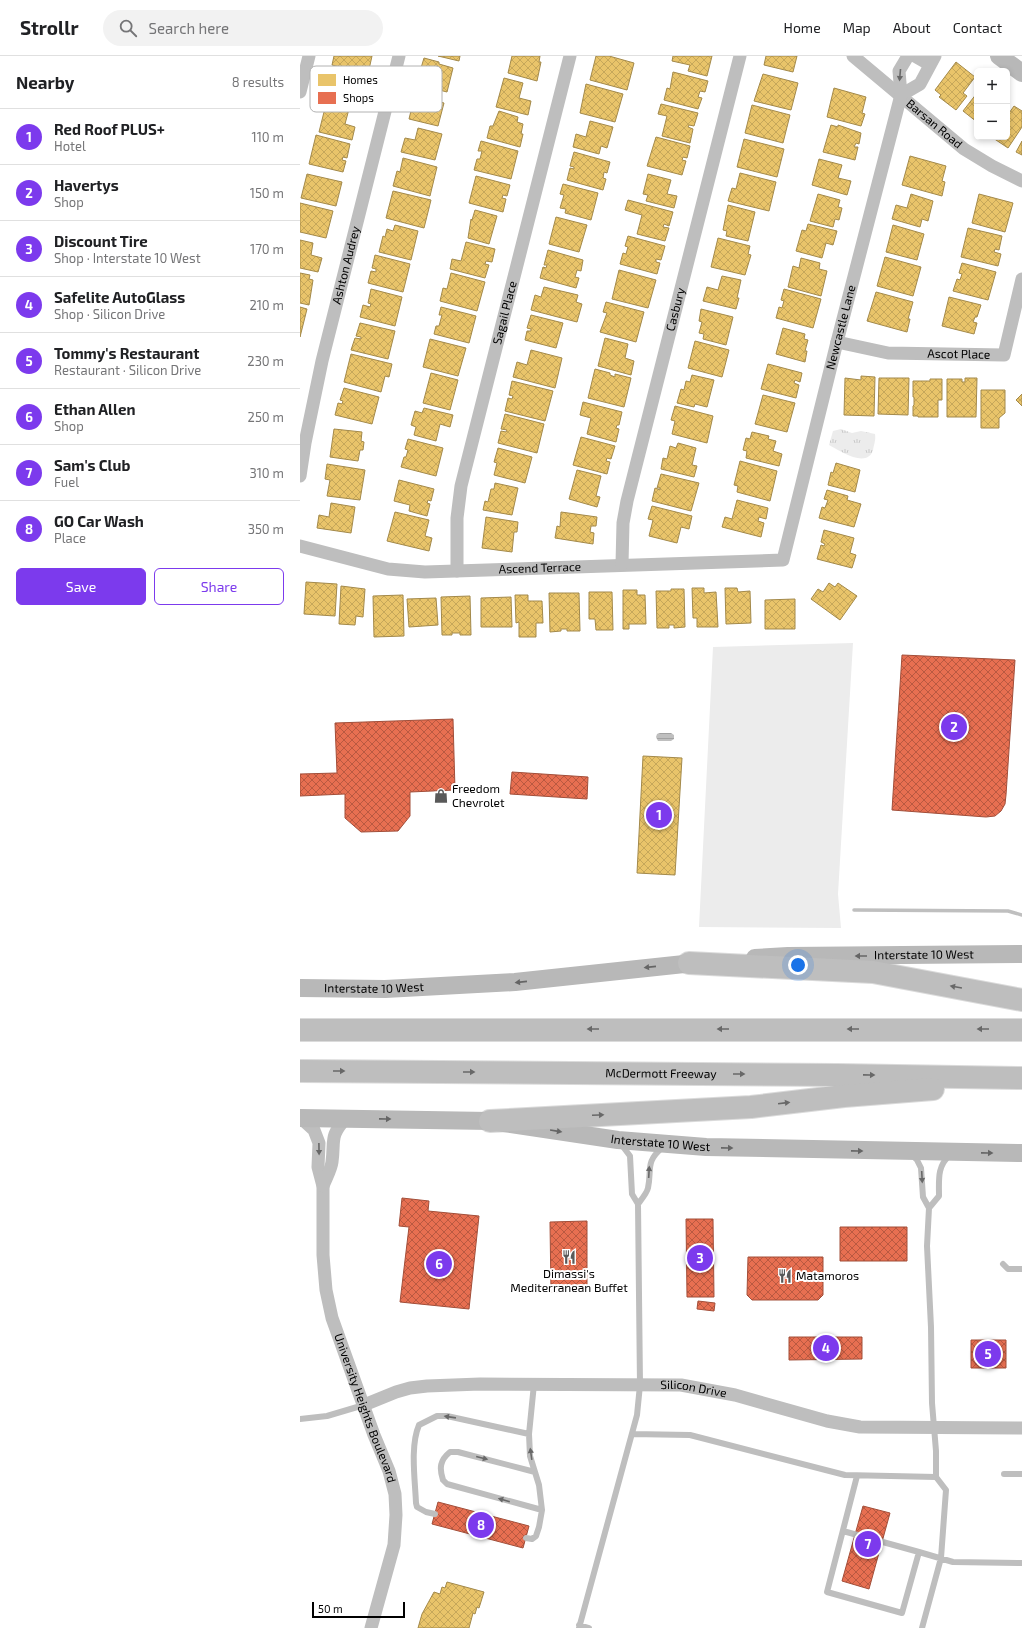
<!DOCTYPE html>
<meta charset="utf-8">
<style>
:root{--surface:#fff;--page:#f2f2f2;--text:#202124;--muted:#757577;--line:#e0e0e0;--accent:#7c3aed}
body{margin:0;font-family:"Exo 2",sans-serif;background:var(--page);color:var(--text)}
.controls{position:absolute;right:12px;top:12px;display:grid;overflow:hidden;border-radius:6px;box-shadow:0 2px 6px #0003}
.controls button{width:36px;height:36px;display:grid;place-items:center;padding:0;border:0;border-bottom:1px solid var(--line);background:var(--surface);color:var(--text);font:20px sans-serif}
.scale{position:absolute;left:12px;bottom:10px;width:93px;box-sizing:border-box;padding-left:4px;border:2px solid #000;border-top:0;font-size:11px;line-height:14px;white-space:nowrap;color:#000;-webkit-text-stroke:3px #fff;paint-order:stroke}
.you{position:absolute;left:498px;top:909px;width:14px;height:14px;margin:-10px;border:3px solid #fff;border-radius:50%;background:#1a73e8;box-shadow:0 0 0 6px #1a73e833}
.badge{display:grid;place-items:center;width:26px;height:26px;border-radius:50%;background:var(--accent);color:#fff;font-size:13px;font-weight:700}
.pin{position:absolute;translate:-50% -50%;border:2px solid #fff;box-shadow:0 1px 4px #0006}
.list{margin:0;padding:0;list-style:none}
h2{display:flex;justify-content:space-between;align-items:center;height:52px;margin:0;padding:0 16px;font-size:17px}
h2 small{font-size:13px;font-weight:400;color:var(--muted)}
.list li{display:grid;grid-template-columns:26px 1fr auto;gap:12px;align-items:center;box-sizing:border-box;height:56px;padding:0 16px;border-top:1px solid var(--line)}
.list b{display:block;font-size:15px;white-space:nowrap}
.list p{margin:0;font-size:13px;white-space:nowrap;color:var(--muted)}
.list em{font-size:13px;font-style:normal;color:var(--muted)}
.actions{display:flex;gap:8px;padding:12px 16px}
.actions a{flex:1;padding:9px 0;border:1px solid var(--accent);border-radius:6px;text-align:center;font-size:14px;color:var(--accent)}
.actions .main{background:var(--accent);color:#fff}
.icon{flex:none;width:22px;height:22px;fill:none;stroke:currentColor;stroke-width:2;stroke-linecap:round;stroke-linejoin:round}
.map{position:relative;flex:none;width:722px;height:1572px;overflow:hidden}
header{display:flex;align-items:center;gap:24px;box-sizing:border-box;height:56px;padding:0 20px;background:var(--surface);border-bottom:1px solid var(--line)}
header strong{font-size:19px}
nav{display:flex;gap:22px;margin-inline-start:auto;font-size:14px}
.search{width:280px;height:36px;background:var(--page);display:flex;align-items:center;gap:10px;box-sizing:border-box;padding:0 14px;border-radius:22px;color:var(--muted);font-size:15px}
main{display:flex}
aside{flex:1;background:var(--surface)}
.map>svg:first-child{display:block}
.grass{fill:#ececec}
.park{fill:url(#park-tufts)}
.water{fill:url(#water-rules)}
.homes{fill:url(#homes-cross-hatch);stroke:#a3894a}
.shops{fill:url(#shops-cross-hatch);stroke:#a24e39}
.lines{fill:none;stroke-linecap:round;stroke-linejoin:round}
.stream{stroke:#bfbfbf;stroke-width:3.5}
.motorway-casing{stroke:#dbdbdb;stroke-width:24}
.service{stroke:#bebebe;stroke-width:6}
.minor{stroke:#bebebe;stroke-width:13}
.secondary{stroke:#b8b8b8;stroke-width:18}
.motorway{stroke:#bebebe;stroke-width:22}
.oneway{fill:#686868}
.oneway2{fill:#656565}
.labels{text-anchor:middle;stroke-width:4;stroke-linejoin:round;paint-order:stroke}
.street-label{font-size:12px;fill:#000;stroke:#fff}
.poi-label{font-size:12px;fill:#000;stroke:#fff;text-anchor:start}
.key{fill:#fff;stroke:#b2b2b2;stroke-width:1}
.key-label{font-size:11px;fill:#000}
</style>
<header>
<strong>Strollr</strong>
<div class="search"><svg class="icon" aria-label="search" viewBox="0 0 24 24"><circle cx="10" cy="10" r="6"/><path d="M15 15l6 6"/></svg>Search here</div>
<nav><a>Home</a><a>Map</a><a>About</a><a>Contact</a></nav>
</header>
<main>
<aside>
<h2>Nearby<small>8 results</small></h2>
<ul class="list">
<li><span class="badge">1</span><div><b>Red Roof PLUS+</b><p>Hotel</p></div><em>110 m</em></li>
<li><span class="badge">2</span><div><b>Havertys</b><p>Shop</p></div><em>150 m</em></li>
<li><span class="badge">3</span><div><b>Discount Tire</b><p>Shop · Interstate 10 West</p></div><em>170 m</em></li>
<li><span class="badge">4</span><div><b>Safelite AutoGlass</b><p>Shop · Silicon Drive</p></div><em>210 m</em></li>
<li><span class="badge">5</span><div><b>Tommy's Restaurant</b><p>Restaurant · Silicon Drive</p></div><em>230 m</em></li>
<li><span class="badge">6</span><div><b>Ethan Allen</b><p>Shop</p></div><em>250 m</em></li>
<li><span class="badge">7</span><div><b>Sam's Club</b><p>Fuel</p></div><em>310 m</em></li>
<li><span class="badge">8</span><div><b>GO Car Wash</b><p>Place</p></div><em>350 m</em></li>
</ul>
<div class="actions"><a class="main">Save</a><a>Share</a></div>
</aside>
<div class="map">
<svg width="722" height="1572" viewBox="0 0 722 1572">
<defs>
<pattern id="park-tufts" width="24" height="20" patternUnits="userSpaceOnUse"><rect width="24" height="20" fill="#ececec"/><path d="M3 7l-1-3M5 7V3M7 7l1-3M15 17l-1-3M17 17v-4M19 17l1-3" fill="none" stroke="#c9c9c9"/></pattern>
<pattern id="water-rules" width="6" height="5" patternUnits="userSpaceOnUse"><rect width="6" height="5" fill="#bfbfbf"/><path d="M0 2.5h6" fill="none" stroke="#a2a2a2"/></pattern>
<pattern id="homes-cross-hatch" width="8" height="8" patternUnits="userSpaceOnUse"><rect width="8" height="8" fill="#e9c46a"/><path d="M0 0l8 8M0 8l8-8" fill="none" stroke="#c6a75a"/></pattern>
<pattern id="shops-cross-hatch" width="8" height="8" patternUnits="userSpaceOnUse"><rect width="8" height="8" fill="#e76f51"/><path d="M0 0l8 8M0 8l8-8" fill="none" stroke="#b95941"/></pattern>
</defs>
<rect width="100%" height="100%" fill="#fff"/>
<path class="grass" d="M553 587 538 838 541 872 399 871 413 591Z"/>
<path class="park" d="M541 373 552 377 561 375 575 378C576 383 574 389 573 394 567 413 540 395 529 389L533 375Z"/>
<path class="water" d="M360 677H371L374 679V683L371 685H358L356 681 357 678Z"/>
<path class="homes" d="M34 0H72L68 18 32 9Z
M138 0H160L159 5Z
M212 0H240L239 6H241L237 25 208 17Z
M296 0H309L334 7 327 34 290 24Z
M373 0H412L407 20 388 15 390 9 372 5Z
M466 0H497L493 16 464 9Z
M124 2 139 6V8L153 12 147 36 124 30 125 25 122 24 124 13 121 12Z
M656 6 675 21 663 37 667 40 656 54 639 41 641 39 635 34Z
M373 16 408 25 405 36 400 35 398 41 402 42 398 53 364 44 367 32 370 33Z
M463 18 498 27 491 54 454 45Z
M204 22 223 27 219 42 231 45 228 59 196 51Z
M286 28 323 38 315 66 280 57Z
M534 32 566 41 562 57 565 58 561 70 527 61Z
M116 34 135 38 134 44 144 47 138 70 109 63Z
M677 37V66L663 55Z
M26 48 49 53 45 68 55 71 52 84 19 76Z
M361 48 398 57 394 70 389 69 388 71 393 73 390 87 362 80 367 60 358 58Z
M452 49 490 59 483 87 445 77Z
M714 50 722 55V71L708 92 693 82 707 81V60Z
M199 55 218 61 217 66 223 68 221 78H223L220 91 187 82 190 70H193Z
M290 65 313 71 307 92 301 90 299 98 273 91 276 78 286 81Z
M531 69 538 71V69L561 77 559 88 556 87 554 91H558L555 104 523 96Z
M118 72 142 78 135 104 101 96 105 82 115 84Z
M16 79 50 88 47 102 43 101 42 104 46 105 43 116 9 108Z
M356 81 390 90 387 102 383 101 382 104 386 105 382 119 347 110Z
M444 83 484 93 477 121 437 111Z
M181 85 218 95 211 123 174 114 177 103H180L182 95H178Z
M722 85V99L716 96Z
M274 96 310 106 307 117 304 116 303 122 306 123 303 134 267 124 270 112 274 113V111L270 110Z
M610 100 646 110 642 125 645 126 642 140 602 129Z
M103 102 137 111 130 140 93 130 97 115 100 116Z
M519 103 542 109 538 122 551 125 547 139 512 129Z
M440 117 476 126 469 155 428 145 432 132 436 133Z
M7 118 42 126 36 150 1 142Z
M348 118 371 124 367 138 377 140 374 152 346 145 348 139 343 138Z
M176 120 210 129 207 140 203 139 202 142 206 143 203 156 169 147Z
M263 128 298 137 291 164 265 157 266 153 260 152 264 139 260 138Z
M93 135 131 144 124 172 86 162Z
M518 138 540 144 538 151 542 152 539 164 535 163 533 171 510 165Z
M611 138 633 145 628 165 622 163 620 171 592 163 596 149 607 152Z
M679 138 713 147 705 176 672 167Z
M328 144 373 156 369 170 364 168 363 171 369 172 365 185 337 178 342 159 325 154Z
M0 147 33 155 26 182 0 176Z
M428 149 455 156 448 185 426 180 427 175 423 174Z
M175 154 197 160 189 188 168 182 171 163 172 164Z
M256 161 287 169 279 196 249 188Z
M508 168 537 175 533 189 526 187 522 202 496 195 502 174 506 175Z
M95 169 118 175 111 204 79 196 83 180 85 181 87 173 93 175Z
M593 169 624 178 617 204 586 196Z
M668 172 702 180 699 194 695 193 694 196 701 198 698 210 661 201Z
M328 180 365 190 361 204 356 203V206L360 207 357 218 320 208 323 197 326 198 328 191 325 190Z
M418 182 450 190 448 198 451 199 445 219 411 211Z
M0 184 13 187 11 199 22 202 18 216 0 212Z
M166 186 195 193 192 206 186 205 185 208 189 209 185 222 150 213 152 203 161 205Z
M248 194 283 204 281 215 277 214 275 221 279 222 276 232 240 222 243 211 246 212 247 209H244Z
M75 199 110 208 103 236 68 227 71 215 76 216V213L72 212Z
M585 201 621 211 613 240 577 230Z
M501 202 520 207 519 213 527 215 521 240 488 231 493 210 499 212Z
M662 207 696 216 688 244 653 235 657 223 660 224 662 218 659 217Z
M319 214 356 224 348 252 312 243Z
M0 217 10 219 9 223 13 224 9 249 0 247Z
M151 217 185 226 177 255 140 245 143 232 147 233Z
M422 220 441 224 437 242H439L436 253 403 245 407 231 418 234Z
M244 231 278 239 276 246 282 248 277 266 231 254 235 239 241 241Z
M71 233 102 241 95 270 60 261 63 249 70 251 71 248 68 247Z
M484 233 521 243 513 272 476 262 479 251 482 252 484 245 481 244Z
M576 236 613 246 608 263H610L607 276 567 265Z
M649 241 681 249 677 261H675L673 266 677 267 674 278 642 270Z
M306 246 344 256 336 286 300 276 307 257 303 256Z
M0 251 7 253 0 281Z
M141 251 176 260 169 287 134 278 136 270H139L142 259H139Z
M401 253 433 261 426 289 403 283 404 278 399 277 402 266 399 265Z
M231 259 263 267 256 292 225 284 227 275H231V273L227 272Z
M60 267 95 275 88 303 51 294 55 282 61 283V281L56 280Z
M483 272 505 278 504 283 508 284 505 295H507L505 306 476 298Z
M305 282 328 288 325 302 334 305 331 319 298 310Z
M130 283 166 292 158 320 123 311Z
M395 285 429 294 422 321 388 312Z
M231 294 262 302 255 332 213 321 217 306 227 309Z
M51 298 92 308 89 321 85 320 81 336 44 326Z
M468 308 502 317 500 326 495 324 494 327 499 329 496 342 461 333Z
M295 313 310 317V319L315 321V318L331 322 324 351 288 342Z
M131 317 158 324 150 354 123 347Z
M392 319 414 324 407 351 395 348 394 351 377 347 381 333 384 334 386 325 390 326Z
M561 320 575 321 574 360 544 359 545 322 561 324Z
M579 322H609L608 359 578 358Z
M665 322H677L676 361H647V323H662V326H665Z
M630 323H642V344H638V361H618V360H613V350L614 349V341H613V325H630Z
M212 325 253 335 245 365 205 355 208 342 212 343 213 340 209 339Z
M44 332 79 341 72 368 35 359 38 347 42 348 43 345 40 344Z
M681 334H705V357L699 362V372H681Z
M722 338V350L716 344Z
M463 339 495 347 487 376 455 368Z
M283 346 322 356 319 369H317L316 372 319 373 316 386 287 378 291 362 280 359Z
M375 350 413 360 407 387 372 378 375 365 371 364Z
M124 352 153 359 150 371 140 368 136 385 114 379 116 371 111 369 115 355 122 357Z
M205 358 244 368 237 397 198 387 201 375 206 376 207 374 201 373Z
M34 373 62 376 61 385 64 386 63 394H60L58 405 30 401Z
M452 376 469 380 468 383 476 385 473 395 482 398 479 410 446 402 447 395 443 394 446 382 450 383Z
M281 381 315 390 311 403 307 402 306 405 310 406 307 418 273 409Z
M108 383 143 392 136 420 101 411 104 401H106L108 394 105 393Z
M378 387 396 392 392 409 397 410 394 421 361 413 363 402 367 403 370 390 376 392Z
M198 392 232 401 225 427 194 419 197 407 194 406Z
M440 405 477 415 470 445 437 436 438 430 434 429Z
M536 407 560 414 555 436 528 429 531 416 533 417Z
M27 408 65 414 60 444 27 440 30 424 25 423Z
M277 414 301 420 296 440 300 441 297 451 269 443Z
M361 418 399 427 391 455 352 445 355 432 360 434V432H357Z
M99 424 134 433 131 445 128 444 127 447 130 448 127 460 109 455 110 449 94 445Z
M195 427 218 432 212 459 183 454 185 445 188 446 191 433H194Z
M527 434 548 440 547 444 561 448 554 471 519 462 522 451 525 452 528 444 524 443Z
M437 444 468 452 466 463 459 461 458 465 464 467 461 481 422 471 425 461 432 463Z
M31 447 55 451 51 477 17 472 19 459 29 461Z
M352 450 392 460 389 473 381 471 377 487 349 480 353 464 348 463Z
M95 456 129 464 125 480 132 482 129 495 87 485Z
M261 456 297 461 296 470H291L290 476 294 477 293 488 255 482 257 470 260 471Z
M186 461 218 466 217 476H214L212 496 182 492Z
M524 474 554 482 550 497 556 499 552 512 517 503 521 489 524 490 525 488 521 486Z
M6 526 37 528 35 560 4 558Z
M529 527 535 531 538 527 557 540 540 564 511 543 518 533 523 536Z
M41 530 65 533 63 561 56 560 55 569 39 568Z
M392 532H404V537L416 536 418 571H397V562H393Z
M425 532H437L438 536 450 535 451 567 426 568Z
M371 533H384L385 571 374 572V569H369V572H357L356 535H371Z
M323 534H337V539H345L346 568H329V573H323Z
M289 536H312L313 574H296L295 563H289Z
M249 537H279L280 575H267V573H261V575L250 576Z
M103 539 104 580 74 581 73 540Z
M215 539H228V545H242L243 567H236V581H219V566L216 567Z
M170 540 171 579H160V577H152V579H142L141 541Z
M211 541 212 571H181V542Z
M136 542 138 569 109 571 107 543Z
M495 543V573H465V544Z
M343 700 382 702 375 819 337 817Z
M147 1526 184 1536 179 1552 177 1551 175 1558 173 1557 169 1572H118L122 1558 134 1536 140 1538 142 1531 145 1532Z"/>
<path class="shops" d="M602 599 715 604 706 739 705 748 701 755 695 760 686 761 592 754Z
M153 663 155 734 110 736V760L98 775 61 776 45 762V738L0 740V718L37 717 35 667Z
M212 716 288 721 287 743 210 738Z
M102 1142 129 1145 128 1155 179 1160 169 1253 100 1246 109 1171 99 1170Z
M386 1163H413L414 1241H387Z
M287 1165V1235L251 1236 250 1166Z
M540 1171H607V1205H540Z
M448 1201H523V1239L518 1244H452L447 1239Z
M398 1245 415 1247 414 1255 397 1253Z
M489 1281H562V1303L489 1304Z
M671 1284H706V1312H671Z
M138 1446 229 1470 223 1492 132 1468Z
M563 1450 590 1457 569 1533 542 1525Z"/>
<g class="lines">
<path class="stream" d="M554 854 708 855 722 859"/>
<defs>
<g id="motorway">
<path d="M389 907 573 916 722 944"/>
<path d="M0 974H722"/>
<path id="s12" d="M0 1015 537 1019 722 1022"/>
<path d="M190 1065 451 1051 544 1040 633 1033"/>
</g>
</defs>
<use href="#motorway" class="motorway-casing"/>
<path class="service" d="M612 1099 617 1104 621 1112 623 1141 629 1152 627 1190 631 1271 632 1347 636 1395V1421L646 1434 641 1502 622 1572
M338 1148C341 1144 347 1137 348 1132 352 1114 345 1106 362 1092
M629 1152 639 1140C639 1124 637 1110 650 1099
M703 1208 708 1213H722
M0 1363 27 1360 64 1349
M332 1378 390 1379 545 1419 636 1421
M235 1416 158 1396H150C140 1404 139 1412 143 1424L147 1428 242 1454
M704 1418H722
M557 1420 527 1536 602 1557 619 1496 653 1506 722 1507
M135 1458 126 1456 117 1451 116 1447C115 1423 110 1390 119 1369L137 1360H147L229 1378
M543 1475 619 1496
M226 1482 232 1483 236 1480 239 1471 242 1454 239 1429 230 1400 229 1378 234 1328
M279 1569 289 1572
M279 1572 337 1359 340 1329 338 1148 332 1138 330 1100 321 1088"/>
<g class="minor">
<path id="s1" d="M553 0 664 93 692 110 722 125"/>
<path d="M615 0 629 8"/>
<path d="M0 36 9 0"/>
<path d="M601 39 620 28 635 0"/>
<path id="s2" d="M537 286 588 297 704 299 722 223"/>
<path id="s3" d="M0 420 5 387 22 305 99 0"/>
<path id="s4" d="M0 490 88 513 125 516 483 504 537 286 601 39 599 15 608 0"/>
<path id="s5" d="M322 508 323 467 327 445 440 0"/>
<path id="s6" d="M157 515V462L161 430 270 0"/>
<path id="s7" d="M1 1062 14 1074 19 1087 18 1111 23 1130V1199L26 1234 32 1262 74 1379 89 1415 95 1438 96 1459 94 1489 71 1572"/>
<path d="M23 1130C26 1122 31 1114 32 1106 35 1084 29 1081 46 1062"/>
<path id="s8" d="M64 1349 96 1336 110 1332 127 1330 180 1328 381 1329 435 1339 527 1365 560 1371 722 1372"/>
</g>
<g class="secondary">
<path d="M699 0 722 17"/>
<path id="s9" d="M455 902 488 900 722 898"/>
<path id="s10" d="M0 932 85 933 215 926 403 906"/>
<path id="s11" d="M0 1062 190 1065 318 1084 406 1091 722 1097"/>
</g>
<use href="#motorway" class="motorway"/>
</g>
<defs><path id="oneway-solid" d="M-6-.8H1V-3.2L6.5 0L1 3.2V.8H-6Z"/></defs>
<g class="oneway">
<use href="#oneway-solid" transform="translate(600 19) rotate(95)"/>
<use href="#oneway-solid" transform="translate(656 931) rotate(-170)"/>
<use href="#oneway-solid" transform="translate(293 973) rotate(180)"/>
<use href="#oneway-solid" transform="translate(423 973) rotate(180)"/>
<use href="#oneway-solid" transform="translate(553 973) rotate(180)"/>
<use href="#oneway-solid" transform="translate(683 973) rotate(-180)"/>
<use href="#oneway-solid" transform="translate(39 1015)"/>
<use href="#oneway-solid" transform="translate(169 1016)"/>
<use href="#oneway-solid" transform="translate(439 1018)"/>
<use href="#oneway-solid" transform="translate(569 1019) rotate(1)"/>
<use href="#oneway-solid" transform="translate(484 1047) rotate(-7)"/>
<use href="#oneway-solid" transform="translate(298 1059) rotate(-3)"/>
<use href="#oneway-solid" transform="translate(19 1093) rotate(89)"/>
<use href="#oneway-solid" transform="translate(349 1116) rotate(-87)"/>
<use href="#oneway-solid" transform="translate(622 1121) rotate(87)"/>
<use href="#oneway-solid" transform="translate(150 1361) rotate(-172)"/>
<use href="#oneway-solid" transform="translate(231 1398) rotate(-98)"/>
<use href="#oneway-solid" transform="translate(182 1402) rotate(14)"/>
<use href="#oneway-solid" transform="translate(204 1444) rotate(-164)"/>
</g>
<g class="oneway2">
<use href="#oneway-solid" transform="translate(561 900) rotate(180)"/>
<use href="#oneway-solid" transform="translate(350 911) rotate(174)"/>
<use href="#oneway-solid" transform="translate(221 926) rotate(174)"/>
<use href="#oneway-solid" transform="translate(85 1063) rotate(1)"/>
<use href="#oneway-solid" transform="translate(256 1075) rotate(9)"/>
<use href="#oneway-solid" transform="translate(427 1092) rotate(1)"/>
<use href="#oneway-solid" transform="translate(557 1095) rotate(1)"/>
<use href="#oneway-solid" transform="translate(687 1097) rotate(1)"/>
</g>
<defs>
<symbol id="shop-bare" viewBox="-9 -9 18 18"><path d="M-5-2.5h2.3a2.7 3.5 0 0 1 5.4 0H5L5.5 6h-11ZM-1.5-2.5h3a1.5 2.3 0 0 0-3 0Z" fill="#595959" stroke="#fff" stroke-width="2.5" paint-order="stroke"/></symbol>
<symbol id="restaurant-bare" viewBox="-9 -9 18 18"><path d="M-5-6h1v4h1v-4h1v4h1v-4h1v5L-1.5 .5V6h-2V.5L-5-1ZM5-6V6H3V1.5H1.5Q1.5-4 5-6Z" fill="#595959" stroke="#fff" stroke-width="2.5" paint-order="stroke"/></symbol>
</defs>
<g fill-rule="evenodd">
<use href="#shop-bare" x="131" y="730" width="20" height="20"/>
<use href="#restaurant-bare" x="259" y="1191" width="20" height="20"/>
<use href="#restaurant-bare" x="475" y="1210" width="20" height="20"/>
</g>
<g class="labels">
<g class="street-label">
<text dy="4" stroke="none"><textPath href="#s1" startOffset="106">Barsan Road</textPath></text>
<text dy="4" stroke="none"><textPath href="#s3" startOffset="216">Ashton Audrey</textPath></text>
<text dy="4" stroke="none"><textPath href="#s5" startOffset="261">Casbury</textPath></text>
<text dy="4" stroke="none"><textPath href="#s6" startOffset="264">Sagail Place</textPath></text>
<text dy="4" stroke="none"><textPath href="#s4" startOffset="726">Newcastle Lane</textPath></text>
<text dy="4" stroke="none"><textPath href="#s2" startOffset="123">Ascot Place</textPath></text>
<text dy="4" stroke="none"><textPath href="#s4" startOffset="243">Ascend Terrace</textPath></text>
<text dy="4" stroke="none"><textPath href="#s9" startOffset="169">Interstate 10 West</textPath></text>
<text dy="4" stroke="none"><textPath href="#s10" startOffset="74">Interstate 10 West</textPath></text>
<text dy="4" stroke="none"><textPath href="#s12" startOffset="361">McDermott Freeway</textPath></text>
<text dy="4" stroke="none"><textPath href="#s11" startOffset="362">Interstate 10 West</textPath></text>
<text dy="4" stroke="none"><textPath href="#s8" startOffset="333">Silicon Drive</textPath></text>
<text dy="4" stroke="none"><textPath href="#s7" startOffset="304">University Heights Boulevard</textPath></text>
</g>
<g class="poi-label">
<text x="152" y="737">Freedom<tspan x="152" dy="14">Chevrolet</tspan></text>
<text x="269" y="1222" text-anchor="middle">Dimassi's<tspan x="269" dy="14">Mediterranean Buffet</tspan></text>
<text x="496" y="1224">Matamoros</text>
</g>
</g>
<rect x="10" y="10" width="132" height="46" rx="6" class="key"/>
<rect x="18" y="18" width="18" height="12" fill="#e9c46a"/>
<rect x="18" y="36" width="18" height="12" fill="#e76f51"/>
<g class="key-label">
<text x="43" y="28">Homes</text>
<text x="43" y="46">Shops</text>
</g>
</svg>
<div class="controls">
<button>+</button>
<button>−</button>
</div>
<div class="scale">50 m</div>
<div class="you"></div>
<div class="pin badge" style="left:359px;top:759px">1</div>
<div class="pin badge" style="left:654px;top:671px">2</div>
<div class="pin badge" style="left:400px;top:1202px">3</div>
<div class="pin badge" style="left:526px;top:1292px">4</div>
<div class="pin badge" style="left:688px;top:1298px">5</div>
<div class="pin badge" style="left:139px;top:1208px">6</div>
<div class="pin badge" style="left:568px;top:1488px">7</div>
<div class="pin badge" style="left:181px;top:1469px">8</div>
</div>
</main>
